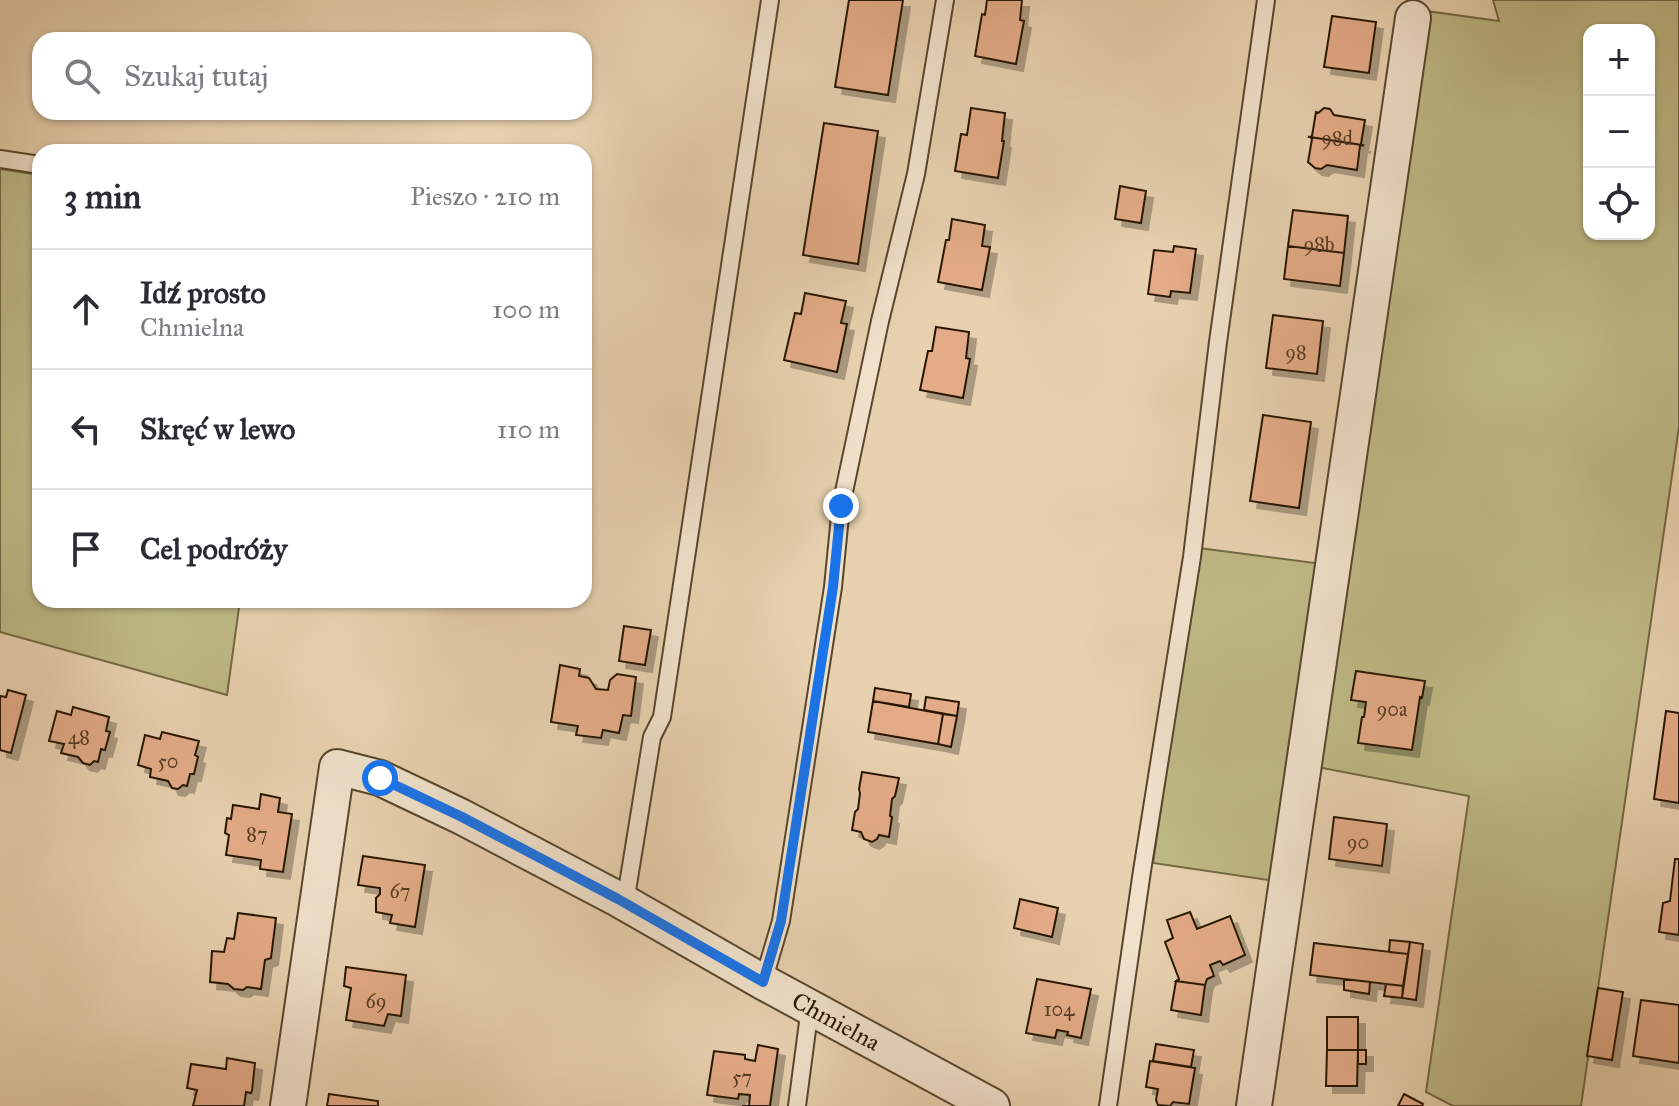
<!DOCTYPE html>
<html lang="pl">
<meta charset="utf-8">
<style>
:root{--surface:#fff;--page:#f2f2f3;--text:#2b2b33;--muted:#7c7c81;--line:#e1e1e2}
body{margin:0;font-family:"IM FELL Great Primer",serif;background:var(--page);color:var(--text)}
.controls{position:absolute;right:24px;top:24px;display:grid;overflow:hidden;border-radius:16px;box-shadow:0 2px 6px #0004}
.controls button{width:72px;height:72px;display:grid;place-items:center;padding:0;border:0;border-bottom:2px solid var(--line);background:var(--surface);color:var(--text);font:40px sans-serif}
.stop{position:absolute;width:24px;height:24px;margin:-18px;border:6px solid #1a73e8;border-radius:50%;background:#fff}
.stop.end{background:#1a73e8;border-color:#fff;box-shadow:0 2px 8px #0008}
.list{margin:0;padding:0;list-style:none}
h2{display:flex;justify-content:space-between;align-items:center;height:104px;margin:0;padding:0 32px;font-size:34px}
h2 small{font-size:26px;font-weight:400;color:var(--muted)}
.list li{display:grid;grid-template-columns:52px 1fr auto;gap:24px;align-items:center;box-sizing:border-box;height:120px;padding:0 32px;border-top:2px solid var(--line)}
.list b{display:block;font-size:30px;white-space:nowrap}
.list p{margin:0;font-size:26px;white-space:nowrap;color:var(--muted)}
.list em{font-size:26px;font-style:normal;color:var(--muted)}
.icon{flex:none;width:44px;height:44px;fill:none;stroke:currentColor;stroke-width:2;stroke-linecap:round;stroke-linejoin:round}
.map{position:relative;flex:none;width:1679px;height:1106px;overflow:hidden}
.search{position:absolute;background:var(--surface);box-shadow:0 2px 6px #0004;left:32px;top:32px;width:560px;height:88px;display:flex;align-items:center;gap:20px;box-sizing:border-box;padding:0 28px;border-radius:24px;color:var(--muted);font-size:30px}
.panel{position:absolute;background:var(--surface);box-shadow:0 2px 6px #0004;left:32px;top:144px;width:560px;height:464px;border-radius:24px}
.map>svg:first-child{display:block}
.green{fill:#beb985;stroke:#736843;stroke-width:2;fill-rule:evenodd}
.building{fill:#e3ab87;stroke:#281701;stroke-width:2;filter:url(#shadow)}
.lines{fill:none;stroke-linecap:round;stroke-linejoin:round}
.lane-casing{stroke:#58462c;stroke-width:20}
.street-casing{stroke:#58462c;stroke-width:38}
.lane{stroke:#f0e1cb;stroke-width:16}
.street{stroke:#f0e1cb;stroke-width:34}
.route{stroke:#1a73e8;stroke-width:10}
.labels{text-anchor:middle;stroke-width:6;stroke-linejoin:round;paint-order:stroke}
.number-label{font-size:20px;fill:#573c22}
.street-label{font-size:24px;fill:#281701;stroke:#f0e1cb}
</style>
<div class="map">
<svg width="1679" height="1106" viewBox="0 0 1679 1106">
<defs>
<filter id="shadow"><feDropShadow dx="7" dy="7" stdDeviation="0" flood-color="#0004"/></filter>
</defs>
<rect width="100%" height="100%" fill="#e8d1af"/>
<filter id="stains"><feTurbulence type="fractalNoise" baseFrequency=".0025" numOctaves="4"/><feColorMatrix values="0 0 0 0 .2 0 0 0 0 .09 0 0 0 0 .02 0 0 0 .5 -.17"/></filter>
<radialGradient id="worn" r=".72"><stop offset=".6" stop-color="#630" stop-opacity="0"/><stop offset="1" stop-color="#630" stop-opacity=".3"/></radialGradient>
<path class="green" d="M1493 0H1679V427L1581 1106H1453L1426 1092 1469 796 1317 767 1426 11 1499 21ZM1589 30H1649V234H1589Z
M0 169 40 175V600H240L227 695 0 632Z
M1199 548 1323 564 1275 881 1153 863Z"/>
<path class="building" d="M849 0H903L888 95 835 87Z
M987 0H1022L1020 20 1024 21 1016 64 975 56 982 14 985 15Z
M1332 16 1376 22 1369 73 1324 67Z
M971 108 1005 113 1002 141H1004L998 178 955 171 961 134 967 135Z
M1324 108 1330 109 1334 115 1365 120 1361 144 1362 145 1310 137 1312 136 1316 112 1318 113Z
M824 123 878 131 858 264 803 255Z
M1310 137 1362 145 1360 146 1357 170 1327 165 1321 169 1315 168 1308 162 1312 139Z
M1120 186 1146 191 1141 223 1115 219Z
M1293 210 1348 216 1344 253 1288 246Z
M952 219 985 225 982 246 990 247 982 290 938 282 946 240H949Z
M1174 246 1196 249 1190 293 1171 291 1170 297 1148 294 1154 250 1173 252Z
M1288 246 1344 253 1340 286 1284 279Z
M805 293 846 301 841 323 847 324 837 372 784 360 795 313 801 314Z
M1273 315 1323 321 1317 374 1266 368Z
M936 327 969 332 966 358 970 359 963 398 920 390 928 351H932Z
M1263 415 1311 422 1299 508 1250 501Z
M624 626 651 630 645 665 619 661Z
M560 665 580 669 579 676 589 678 596 689 608 690 610 680 617 674 636 677 631 716 623 715 619 733 603 730 601 738 576 735 578 726 551 722Z
M1356 671 1425 681 1422 698 1420 697 1412 750 1358 743 1362 717H1364L1366 702 1351 700Z
M875 688 911 694 909 707 873 701Z
M8 690 26 695 11 753 0 750V696L6 697Z
M926 697 959 702 957 716 924 710Z
M873 701 943 714 938 744 868 732Z
M73 707 109 717 106 731 110 732 105 750 101 749 98 762 94 761 90 765 83 763 78 757 61 753 64 744 49 741 57 711 71 715Z
M1666 711 1679 713V803L1654 799Z
M943 714 957 716 951 747 938 744Z
M162 732 199 741 195 755 198 757 194 774H190L187 786 183 785 178 789 172 788 168 781 150 777 151 769 138 765 145 735 160 739Z
M862 772 899 778 895 796 892 799 890 816 892 817 889 837 879 835 877 839 872 842 864 839 861 832 852 830 855 812 858 809 860 793 859 789Z
M261 794 280 798 278 812 292 814 283 872 260 869 261 860 226 855 229 835 225 833 227 818 231 819 233 805 259 809Z
M1334 817 1387 824 1382 866 1329 859Z
M363 856 425 865 415 927 390 923 392 915 376 912V898L380 894V888L358 885Z
M1675 859H1679V935L1659 932 1663 903 1670 901Z
M1020 899 1058 908 1052 937 1014 928Z
M1190 912 1197 929 1230 916 1245 955 1223 965 1220 961 1210 965 1214 976 1207 979 1205 985 1176 981 1179 979 1165 942 1173 938 1167 920Z
M238 913 276 918 271 958 265 960 261 989 247 987 243 990 234 989 228 984 210 982 212 951 224 952 227 938 234 939Z
M1390 940 1410 942 1408 954 1389 952Z
M1410 942 1423 944 1416 1000 1402 998Z
M1314 943 1408 954 1403 986 1310 975Z
M346 967 406 975 401 1016 388 1014 384 1026 346 1020 351 988 344 986Z
M1037 979 1091 989 1081 1038 1067 1035 1068 1032 1057 1030 1055 1038 1026 1033Z
M1344 979 1370 982 1369 994 1344 990Z
M1176 981 1205 985 1201 1015 1171 1010Z
M1386 984 1403 986 1402 998 1384 996Z
M1598 988 1623 992 1612 1060 1587 1056Z
M1641 1000 1679 1005V1063L1633 1056Z
M1327 1017H1358V1050H1327Z
M1156 1044 1194 1050 1191 1067 1153 1061Z
M758 1045 778 1049 770 1106H742H749L750 1095 739 1094 738 1099 707 1095 714 1051 745 1055V1059L755 1061Z
M1327 1050H1358L1357 1086H1326Z
M1358 1050H1366V1064H1358Z
M227 1058 255 1063 252 1091 251 1093 246 1092 244 1106H193L197 1090 187 1088 191 1064 226 1069Z
M1150 1061 1195 1068 1189 1104 1173 1102 1170 1106 1158 1105 1156 1100 1158 1089 1146 1087Z
M329 1094 378 1101V1106H327Z
M1404 1094 1423 1104 1422 1106H1398Z"/>
<g class="lines">
<defs>
<path id="lane" d="M0 159 40 165
M625 903 652 737 662 717 770 0
M763 982 781 921 833 587 841 506 880 321 916 174 945 0
M797 1106 810 1007
M1108 1106 1142 871 1192 557 1218 342 1266 0"/>
<g id="street">
<path id="s1" d="M288 1106 337 767 380 778 462 817 618 899 763 982 992 1106"/>
<path d="M1254 1106 1413 18"/>
</g>
</defs>
<use href="#lane" class="lane-casing"/>
<use href="#street" class="street-casing"/>
<use href="#lane" class="lane"/>
<use href="#street" class="street"/>
</g>
<g class="lines">
<path class="route" d="M380 778 462 817 618 899 763 982 781 921 833 587 841 506"/>
</g>
<g class="labels">
<g class="number-label">
<text x="1337" y="145">98d</text>
<text x="1319" y="251">98b</text>
<text x="1296" y="359">98</text>
<text x="1392" y="716">90a</text>
<text x="79" y="744">48</text>
<text x="168" y="768">50</text>
<text x="257" y="841">87</text>
<text x="1358" y="849">90</text>
<text x="400" y="898">67</text>
<text x="376" y="1008">69</text>
<text x="1059" y="1016">104</text>
<text x="742" y="1084">57</text>
</g>
<g class="street-label">
<text dy="8" stroke="none"><textPath href="#s1" startOffset="904">Chmielna</textPath></text>
</g>
</g>
<rect width="100%" height="100%" filter="url(#stains)"/>
<rect width="100%" height="100%" fill="url(#worn)"/>
</svg>
<div class="controls">
<button>+</button>
<button>−</button>
<button><svg class="icon" aria-label="locate" viewBox="0 0 24 24"><circle cx="12" cy="12" r="6"/><path d="M12 2v4M12 18v4M2 12h4M18 12h4"/></svg></button>
</div>
<div class="stop" style="left:380px;top:778px"></div>
<div class="stop end" style="left:841px;top:506px"></div>
<div class="search"><svg class="icon" aria-label="search" viewBox="0 0 24 24"><circle cx="10" cy="10" r="6"/><path d="M15 15l6 6"/></svg>Szukaj tutaj</div>
<section class="panel">
<h2>3 min<small>Pieszo · 210 m</small></h2>
<ul class="list">
<li><svg class="icon" aria-label="ahead" viewBox="0 0 24 24"><path d="M12 20V5M6 11l6-6 6 6"/></svg><div><b>Idź prosto</b><p>Chmielna</p></div><em>100 m</em></li>
<li><svg class="icon" aria-label="left" viewBox="0 0 24 24"><path d="M17 20v-9H6M10 6l-5 5 5 5"/></svg><div><b>Skręć w lewo</b></div><em>110 m</em></li>
<li><svg class="icon" aria-label="arrive" viewBox="0 0 24 24"><path d="M6 21V4h12l-3 4 3 4H6"/></svg><div><b>Cel podróży</b></div></li>
</ul>
</section>
</div>
